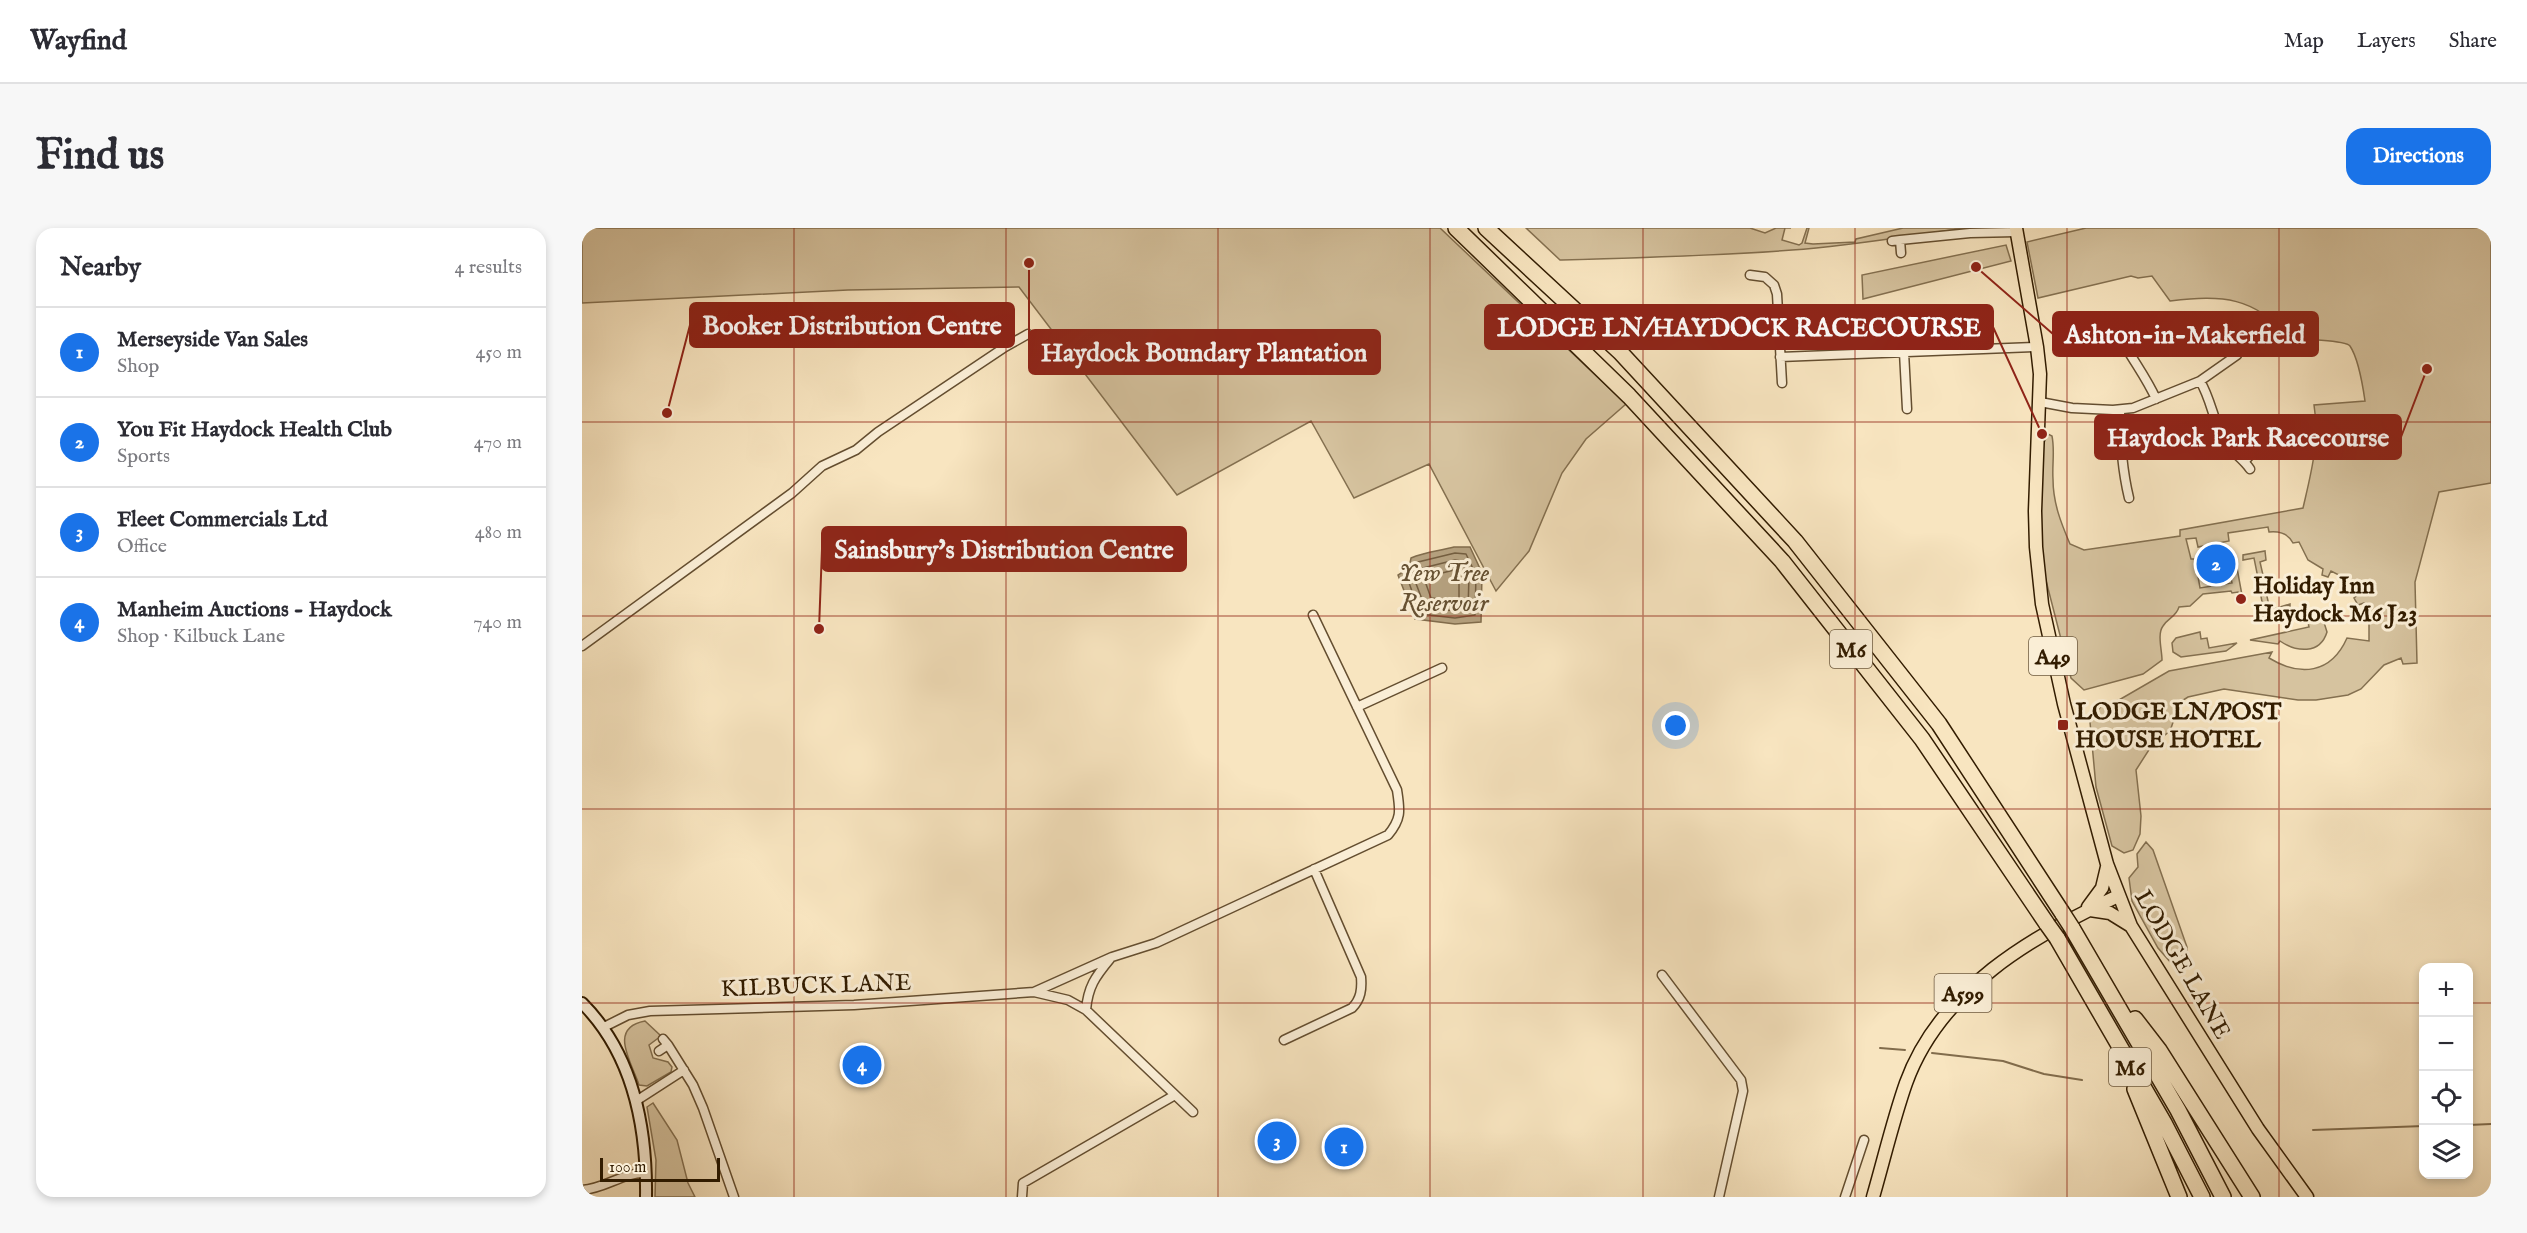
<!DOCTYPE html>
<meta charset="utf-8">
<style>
:root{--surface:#fff;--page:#f7f7f7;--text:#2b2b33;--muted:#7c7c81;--line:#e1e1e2;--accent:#1a73e8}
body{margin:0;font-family:"IM FELL English",serif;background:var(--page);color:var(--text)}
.controls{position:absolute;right:18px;bottom:18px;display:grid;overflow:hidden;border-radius:12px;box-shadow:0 3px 9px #0003}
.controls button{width:54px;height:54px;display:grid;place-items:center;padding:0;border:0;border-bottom:2px solid var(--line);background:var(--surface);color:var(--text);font:30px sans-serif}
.scale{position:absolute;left:18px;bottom:15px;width:120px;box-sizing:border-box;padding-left:6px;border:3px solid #321c00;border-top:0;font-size:16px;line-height:21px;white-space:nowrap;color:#321c00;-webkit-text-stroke:4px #faeed6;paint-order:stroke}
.you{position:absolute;left:1094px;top:498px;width:21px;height:21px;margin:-15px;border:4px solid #fff;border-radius:50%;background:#1a73e8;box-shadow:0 0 0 9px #1a73e833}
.badge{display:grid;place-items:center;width:39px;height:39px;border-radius:50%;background:var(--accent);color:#fff;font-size:20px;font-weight:700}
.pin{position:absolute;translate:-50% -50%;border:3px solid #fff;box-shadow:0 2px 6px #0006}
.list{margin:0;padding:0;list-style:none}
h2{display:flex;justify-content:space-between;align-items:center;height:78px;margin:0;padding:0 24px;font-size:26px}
h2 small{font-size:20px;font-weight:400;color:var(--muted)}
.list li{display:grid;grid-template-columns:39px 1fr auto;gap:18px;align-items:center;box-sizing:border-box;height:90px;padding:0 24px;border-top:2px solid var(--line)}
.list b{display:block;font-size:22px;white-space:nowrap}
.list p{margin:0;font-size:20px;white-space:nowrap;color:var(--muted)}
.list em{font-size:20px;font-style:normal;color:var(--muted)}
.icon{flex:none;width:33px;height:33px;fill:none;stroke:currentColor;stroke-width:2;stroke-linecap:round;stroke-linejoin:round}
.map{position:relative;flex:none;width:1909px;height:969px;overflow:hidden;border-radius:18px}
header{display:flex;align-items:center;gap:36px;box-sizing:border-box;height:84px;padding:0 30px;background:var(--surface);border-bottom:2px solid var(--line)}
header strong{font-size:28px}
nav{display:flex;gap:33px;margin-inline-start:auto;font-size:21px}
.intro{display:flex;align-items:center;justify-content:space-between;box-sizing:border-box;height:144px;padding:0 36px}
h1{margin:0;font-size:42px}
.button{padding:15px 27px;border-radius:18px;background:var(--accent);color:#fff;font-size:21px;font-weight:700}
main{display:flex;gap:36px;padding:0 36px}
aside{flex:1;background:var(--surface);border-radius:18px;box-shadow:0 3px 9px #0003}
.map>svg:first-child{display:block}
.green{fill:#d6c39f;stroke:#847050;stroke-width:1.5}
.water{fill:#b5a17f;stroke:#816c4c;stroke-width:1.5}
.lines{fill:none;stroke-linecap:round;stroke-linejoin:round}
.shore{stroke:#745e40;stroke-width:1.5}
.stream{stroke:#816c4c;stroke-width:2}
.street-casing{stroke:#644e30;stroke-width:11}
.secondary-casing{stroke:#321c00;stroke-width:14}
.primary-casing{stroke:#321c00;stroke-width:15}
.highway-casing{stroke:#321c00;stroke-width:18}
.street{stroke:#faeed6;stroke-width:8}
.secondary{stroke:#faeed6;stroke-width:10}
.primary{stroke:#f8e5c0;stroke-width:12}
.highway{stroke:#f8e5c0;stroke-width:15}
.highway-bridge-casing{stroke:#321c00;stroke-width:18;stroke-linecap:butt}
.highway-bridge{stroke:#f8e5c0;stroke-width:15}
.grid{fill:none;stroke:#8f2418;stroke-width:1.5;stroke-opacity:0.55}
.poi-dot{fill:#8f2418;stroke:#faeed6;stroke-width:2}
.labels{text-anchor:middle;stroke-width:6;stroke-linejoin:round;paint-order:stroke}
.shield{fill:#faeed6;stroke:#6e5b40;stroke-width:1.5}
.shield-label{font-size:22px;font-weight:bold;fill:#321c00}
.poi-label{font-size:24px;font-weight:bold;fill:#321c00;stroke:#faeed6;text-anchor:start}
.street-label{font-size:24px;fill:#321c00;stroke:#faeed6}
.water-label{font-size:26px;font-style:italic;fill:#665133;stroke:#faeed6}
.leader{fill:none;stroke:#8f2418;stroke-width:2}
.callout-dot{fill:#8f2418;stroke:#faeed6;stroke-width:2}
.callout{fill:#8f2418;stroke:#8f2418;stroke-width:2}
.callout-label{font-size:26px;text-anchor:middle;font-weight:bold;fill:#fff}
</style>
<header>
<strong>Wayfind</strong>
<nav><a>Map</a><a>Layers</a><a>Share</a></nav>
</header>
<div class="intro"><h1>Find us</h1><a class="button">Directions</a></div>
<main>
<aside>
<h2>Nearby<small>4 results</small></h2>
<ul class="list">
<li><span class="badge">1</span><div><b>Merseyside Van Sales</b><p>Shop</p></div><em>450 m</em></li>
<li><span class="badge">2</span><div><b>You Fit Haydock Health Club</b><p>Sports</p></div><em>470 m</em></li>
<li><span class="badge">3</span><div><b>Fleet Commercials Ltd</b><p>Office</p></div><em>480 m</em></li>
<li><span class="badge">4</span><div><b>Manheim Auctions - Haydock</b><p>Shop · Kilbuck Lane</p></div><em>740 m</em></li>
</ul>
</aside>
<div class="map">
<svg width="1909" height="969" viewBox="0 0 1909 969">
<rect width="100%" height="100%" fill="#f8e5c0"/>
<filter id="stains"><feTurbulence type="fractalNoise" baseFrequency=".00333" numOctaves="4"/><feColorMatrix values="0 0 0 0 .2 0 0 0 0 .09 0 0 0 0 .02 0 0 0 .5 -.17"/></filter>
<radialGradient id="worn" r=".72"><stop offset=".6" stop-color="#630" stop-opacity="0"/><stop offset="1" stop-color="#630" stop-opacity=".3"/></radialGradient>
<path class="green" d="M0 0H858L1044 176 1004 211 980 245 947 323 914 363 847 236 772 270 729 193 595 267 437 59 266 62 0 75Z
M944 0H1168L1183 5 1194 0H1209H1203L1200 12 1217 17 1220 15 1225 0H1227L1223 15 1231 16 1273 14 1274 11 1321 0H1383C1325 8 1268 18 1210 22 1133 28 1055 30 978 32Z
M1504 0H1909V255L1857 264 1833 354 1835 435 1821 436 1819 430 1802 437 1779 461 1766 467 1734 472H1716L1642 461 1606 469 1598 474 1588 503 1570 517 1554 542 1559 588 1558 606 1551 622 1542 625 1530 618 1514 559 1508 494 1519 478 1537 472 1587 443 1690 424 1687 430C1718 449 1749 446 1765 410L1787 413V388L1782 375 1776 377 1772 370 1777 366 1763 350 1749 343 1746 349 1740 347 1741 341 1726 332 1717 314 1711 315C1706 305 1697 303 1687 304L1686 299 1646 305 1647 313 1616 319 1614 310 1604 311 1609 331H1613L1618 360 1650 355 1648 346 1651 341 1655 340 1660 367 1657 368 1656 364 1650 365 1649 363 1621 366 1608 378 1597 379C1594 389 1586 390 1581 398 1575 406 1580 422 1580 432L1561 446 1502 462 1489 450 1460 337 1458 293V223L1466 206 1470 208C1473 223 1470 236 1471 251 1471 275 1479 295 1488 316L1502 322 1598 308V302L1721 280C1729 245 1738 213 1732 177L1783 173C1781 159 1776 130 1768 118 1763 112 1717 111 1708 111 1673 68 1640 67 1588 73L1570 48 1556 50 1549 48 1456 70 1445 14Z
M1424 17 1429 33 1281 71 1280 47Z
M1683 323 1684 332 1678 334 1683 356 1689 355 1690 358 1678 360 1672 330 1661 332V327Z
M1690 360 1691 363 1684 364 1688 382 1708 376V382H1720V375L1724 374V381L1739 385 1742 381 1745 383 1740 388 1745 404C1738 427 1714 424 1698 413L1696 416 1668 412 1727 399 1724 386H1720L1719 383 1683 390 1678 363Z
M1618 404 1619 411 1625 410 1627 420 1655 415 1644 423 1599 429 1591 424 1590 415 1594 410Z
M1564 614 1571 622 1605 719 1604 732 1597 744 1576 720 1550 673 1547 650 1556 639 1555 626Z
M63 793 79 808 67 817 71 830 86 834 90 839 89 844 65 858 57 857C49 833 26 800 63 793Z
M71 875 95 912 106 955 113 969H73L74 932 65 879Z"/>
<path class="water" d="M872 319H888L900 345 899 394 873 396 833 391 816 347 827 340 829 330C843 324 857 323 872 319Z"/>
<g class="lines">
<path class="shore" d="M873 325 884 326 894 347 893 387 873 390 838 386 825 349 832 343 836 334Z
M873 332 879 333 887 348 886 381 873 383 843 379 833 353 841 340Z
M872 342 877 350V373L849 370 844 356 848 348Z"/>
<path class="stream" d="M1298 820 1323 822
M1350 825 1421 833 1462 846 1500 852
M1886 897 1909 896
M1731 902 1842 898"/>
<defs>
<path id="street" d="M1318 12 1388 5 1434 4
M1310 13 1318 12 1319 25
M1168 47 1183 49 1192 57 1195 66 1200 155
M1527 89C1540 102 1537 107 1545 121 1555 138 1566 153 1574 171
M413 100 423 119 446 106
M1322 124 1325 181
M1198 129 1455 119
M1618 153C1629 171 1631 192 1641 210 1647 223 1660 229 1668 241
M1458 174 1490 180 1531 182 1551 180 1618 153 1655 127
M1538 182C1538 211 1540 241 1547 270
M1663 233 1676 218
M0 418 210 265 240 238 274 222 296 204 423 119
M775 479 860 440
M1080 747 1159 852 1161 863 1137 969
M452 764 530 729 574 715 806 607C820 590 818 582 815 562L731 387
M504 782C506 759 513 749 528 731
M22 799 46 787 68 783 272 777 452 764 486 772 504 782 611 884
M702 812 770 780C779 771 780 761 779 749L732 641
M86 817 111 857 121 880 152 969
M77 823 86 817 81 811
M54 873 102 842
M0 962C23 961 41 944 64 945
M440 969 441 955 593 867
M1263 969 1282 912"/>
<path id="secondary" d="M0 775C51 826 65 900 64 969"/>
<path id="primary" d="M1434 0 1455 119 1458 146 1453 283 1454 319 1460 376 1482 476 1525 636 1549 698 1676 901 1725 969
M1506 679 1520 660 1525 639
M1508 682 1528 685 1549 698
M1291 969C1302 931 1311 892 1324 855 1358 761 1450 708 1536 668"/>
<path id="highway" d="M874 0 1047 168 1200 333 1340 511 1465 696
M904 0 1038 124 1213 313 1357 496 1481 686
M1490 700 1596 882 1641 969
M1475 710 1582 895 1620 969
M1553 791 1577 822 1670 969
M1553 861 1597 969"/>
</defs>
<use href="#street" class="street-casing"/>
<use href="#secondary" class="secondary-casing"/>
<use href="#primary" class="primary-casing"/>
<use href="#highway" class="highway-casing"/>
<use href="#street" class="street"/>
<use href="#secondary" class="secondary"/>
<use href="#primary" class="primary"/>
<use href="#highway" class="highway"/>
<defs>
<path id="highway-bridge" d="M1481 686 1490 700
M1465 696 1475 710"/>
</defs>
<use href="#highway-bridge" class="highway-bridge-casing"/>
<use href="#highway-bridge" class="highway-bridge"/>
</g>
<path class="grid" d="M212 0V969M424 0V969M636 0V969M848 0V969M1061 0V969M1273 0V969M1485 0V969M1697 0V969M0 194H1909M0 388H1909M0 581H1909M0 775H1842M1886 775H1909"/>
<g class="poi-dot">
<circle cx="1659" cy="371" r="6"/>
<rect x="1475" y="491" width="12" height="12" rx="3"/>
</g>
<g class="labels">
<g class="shield">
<rect x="1248" y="402" width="42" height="38" rx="4.5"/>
<rect x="1447" y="409" width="48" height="38" rx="4.5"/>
<rect x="1352.5" y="746" width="57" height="38" rx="4.5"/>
<rect x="1527" y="820" width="42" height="38" rx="4.5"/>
</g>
<g class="shield-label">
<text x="1269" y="429">M6</text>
<text x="1471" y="436">A49</text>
<text x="1381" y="773">A599</text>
<text x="1548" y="847">M6</text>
</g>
<g class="poi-label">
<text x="1671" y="365">Holiday Inn<tspan x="1671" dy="28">Haydock M6 J23</tspan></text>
<text x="1493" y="491">LODGE LN/POST<tspan x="1493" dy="28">HOUSE HOTEL</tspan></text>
</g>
<g class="street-label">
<text transform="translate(1601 736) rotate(60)" y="8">LODGE LANE</text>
<text transform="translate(234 757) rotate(-2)" y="8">KILBUCK LANE</text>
</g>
<g class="water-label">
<text x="862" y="353">Yew Tree<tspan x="862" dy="30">Reservoir</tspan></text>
</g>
</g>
<path class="leader" d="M85 185L108 97M1460 206L1411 99M1394 39L1471 106M447 35L447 124M1845 141L1819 209M237 401L240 321"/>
<g class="callout-dot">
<circle cx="85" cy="185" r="6"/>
<circle cx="1460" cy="206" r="6"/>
<circle cx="1394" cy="39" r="6"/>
<circle cx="447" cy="35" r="6"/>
<circle cx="1845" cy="141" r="6"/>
<circle cx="237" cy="401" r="6"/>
</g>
<g class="callout">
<rect x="108" y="75" width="324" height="44" rx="6"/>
<rect x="903" y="77" width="508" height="44" rx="6"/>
<rect x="1471" y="84" width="265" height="44" rx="6"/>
<rect x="447" y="102" width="351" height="44" rx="6"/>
<rect x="1513" y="187" width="306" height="44" rx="6"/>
<rect x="240" y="299" width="364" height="44" rx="6"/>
</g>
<g class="callout-label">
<text x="270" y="106">Booker Distribution Centre</text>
<text x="1157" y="108">LODGE LN/HAYDOCK RACECOURSE</text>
<text x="1603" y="115">Ashton-in-Makerfield</text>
<text x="622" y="133">Haydock Boundary Plantation</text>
<text x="1666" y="218">Haydock Park Racecourse</text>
<text x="422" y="330">Sainsbury's Distribution Centre</text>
</g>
<rect width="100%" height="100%" filter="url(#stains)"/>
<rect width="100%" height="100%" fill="url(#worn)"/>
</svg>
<div class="controls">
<button>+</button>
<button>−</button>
<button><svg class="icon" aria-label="locate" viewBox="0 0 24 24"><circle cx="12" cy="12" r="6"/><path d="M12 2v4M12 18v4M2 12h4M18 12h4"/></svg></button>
<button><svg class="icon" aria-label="layers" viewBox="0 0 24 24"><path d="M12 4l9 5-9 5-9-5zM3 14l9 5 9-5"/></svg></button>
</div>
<div class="scale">100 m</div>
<div class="you"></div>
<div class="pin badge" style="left:762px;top:919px">1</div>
<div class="pin badge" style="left:1634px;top:336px">2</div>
<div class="pin badge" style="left:695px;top:913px">3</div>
<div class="pin badge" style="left:280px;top:837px">4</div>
</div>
</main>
